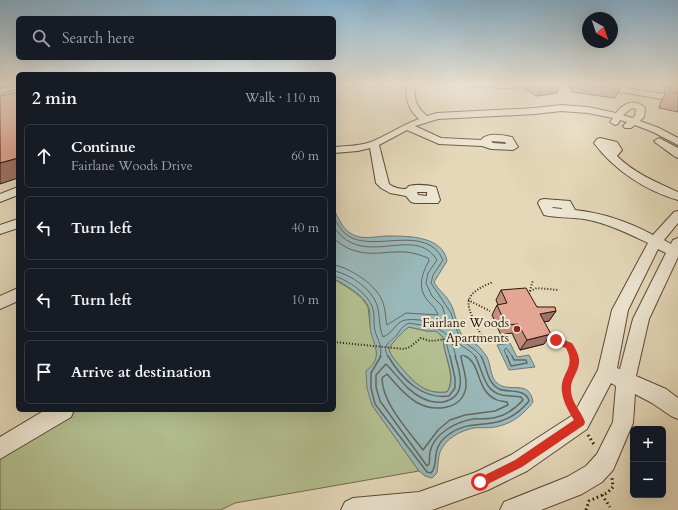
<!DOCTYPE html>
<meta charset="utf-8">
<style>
:root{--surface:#171b24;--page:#20242c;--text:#f1f3f6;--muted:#9ea1a6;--line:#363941}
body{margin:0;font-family:Cardo,serif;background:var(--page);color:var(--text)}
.controls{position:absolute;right:12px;bottom:12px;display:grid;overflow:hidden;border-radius:6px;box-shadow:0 4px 16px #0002}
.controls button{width:36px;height:36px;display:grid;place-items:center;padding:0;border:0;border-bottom:1px solid var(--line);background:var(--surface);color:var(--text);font:20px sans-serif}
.compass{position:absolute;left:582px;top:12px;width:36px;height:36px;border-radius:50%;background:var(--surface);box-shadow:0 4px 16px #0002;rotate:140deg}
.stop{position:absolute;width:12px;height:12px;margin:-9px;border:3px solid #d93025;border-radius:50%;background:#fff}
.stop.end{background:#d93025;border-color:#fff;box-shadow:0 1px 4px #0008}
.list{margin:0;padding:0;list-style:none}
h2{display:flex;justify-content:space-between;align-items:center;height:52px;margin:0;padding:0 16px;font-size:17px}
h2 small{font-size:13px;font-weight:400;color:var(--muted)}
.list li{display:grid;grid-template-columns:26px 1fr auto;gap:12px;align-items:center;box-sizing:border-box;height:64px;margin:0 8px 8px;padding:0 8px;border:1px solid var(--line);border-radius:6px}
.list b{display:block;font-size:15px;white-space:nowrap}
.list p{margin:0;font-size:13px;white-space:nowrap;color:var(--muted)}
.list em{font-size:13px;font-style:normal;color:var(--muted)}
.icon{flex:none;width:22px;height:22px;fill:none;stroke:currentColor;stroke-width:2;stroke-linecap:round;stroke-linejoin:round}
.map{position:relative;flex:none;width:678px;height:510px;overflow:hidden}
.search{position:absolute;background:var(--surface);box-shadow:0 4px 16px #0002;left:16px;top:16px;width:320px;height:44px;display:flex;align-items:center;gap:10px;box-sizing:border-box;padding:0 14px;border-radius:6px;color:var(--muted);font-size:15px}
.panel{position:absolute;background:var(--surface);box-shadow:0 4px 16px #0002;left:16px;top:72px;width:320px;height:340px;border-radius:6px}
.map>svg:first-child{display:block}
.green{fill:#b3bf90;stroke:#726c4c}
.water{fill:#99b8b9;stroke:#6f7873;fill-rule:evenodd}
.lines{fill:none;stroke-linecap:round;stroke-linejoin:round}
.shore-far1{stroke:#646861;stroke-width:1}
.shore{stroke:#646861;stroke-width:1.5}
.minor-casing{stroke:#5d4935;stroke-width:2}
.path-far1{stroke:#301909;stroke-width:2;stroke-dasharray:1 2;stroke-linecap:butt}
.path{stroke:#301909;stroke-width:3;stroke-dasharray:1.5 3;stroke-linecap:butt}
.minor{fill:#ede6d2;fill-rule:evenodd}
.wall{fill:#c38e7f;stroke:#301909}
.shaded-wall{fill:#9f7468;stroke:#301909}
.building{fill:#e3a594;stroke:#301909}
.route{fill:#d93025}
.poi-dot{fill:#8f2418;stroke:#ede6d2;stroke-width:1.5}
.labels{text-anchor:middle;stroke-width:4;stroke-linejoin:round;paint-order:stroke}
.poi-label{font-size:13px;fill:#301909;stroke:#ede6d2;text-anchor:end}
</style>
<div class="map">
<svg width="678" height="510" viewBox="0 0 678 510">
<rect width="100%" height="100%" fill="#e4d8b9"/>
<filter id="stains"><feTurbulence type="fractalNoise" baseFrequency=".005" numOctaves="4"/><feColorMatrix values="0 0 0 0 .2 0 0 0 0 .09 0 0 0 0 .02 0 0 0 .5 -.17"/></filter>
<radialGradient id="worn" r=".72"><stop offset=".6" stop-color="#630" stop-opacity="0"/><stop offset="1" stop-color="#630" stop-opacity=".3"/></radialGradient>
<path class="green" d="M334 279 350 289 362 298 368 307 371 332 376 344 377 358 373 365 372 405 419 471 235 503 221 510H0V458L77 410H334Z
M409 327 427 331H436L443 337C443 355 457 377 447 392 423 395 413 381 399 365 395 360 390 355 389 349 389 345 405 329 409 327Z"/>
<path class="water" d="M334 210C338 217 342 228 350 233 362 241 375 236 389 236 408 236 443 236 447 261L434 282C439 291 444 293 449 301 456 311 457 331 464 338 468 341 473 342 477 345 481 348 484 353 487 357 491 365 490 377 497 383 509 394 529 378 533 402 525 413 513 423 499 426 490 429 482 427 474 428 460 431 446 438 440 452 438 458 438 467 437 473L432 478 425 476 419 471 372 405 367 388 366 371C382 358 376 350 371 333 369 325 371 316 369 308 365 296 345 284 334 279ZM409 327 427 331H436L443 337C443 355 458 377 447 392 423 395 413 381 399 365 395 360 390 355 389 349 389 346 405 329 409 327Z
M510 343 517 357 529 355 535 367 509 370 497 345Z"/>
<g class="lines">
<path class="shore-far1" d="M334 218C338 224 341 231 347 235 372 254 426 222 443 260L433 275 431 283 451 313 460 339 475 350 482 357
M334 227C363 271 414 223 437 260L428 273 426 283 432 296 442 306 449 326 447 327C438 322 408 316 400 322 394 327 391 334 383 337 379 328 380 319 378 309 375 291 351 274 334 271
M334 239C341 244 347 249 356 251 371 256 388 251 404 252 412 252 420 255 428 258L429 261C421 275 417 289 429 302 433 306 436 309 438 315L406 313 387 325C385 318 386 310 383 303 378 286 351 268 334 265
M334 276C348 280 369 294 373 309 375 316 373 324 375 331 378 341 383 346 380 357
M388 357C382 345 388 344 396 336 400 331 402 326 409 323 423 326 437 325 447 335V346L450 357
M456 357 452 342 455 341 471 352 476 357
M461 357 462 355 467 357
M507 357 504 350 506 348 513 357"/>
<path class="shore" d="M381 356 371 373V388L375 404 427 472 431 473C440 464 429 449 448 435 464 423 475 426 492 423 507 421 520 412 529 401 526 388 508 393 499 389 487 383 487 367 481 356
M388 356C401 378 422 400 449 396L455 388V378L450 356
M455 356C461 374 467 397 443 402 436 403 428 401 422 398 407 391 397 375 386 364L376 375V387L380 401 427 466 429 464C430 460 429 456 430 452 434 433 456 422 473 419 481 418 489 420 497 417 508 414 516 408 523 400L521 397C515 396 508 396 502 395 483 391 483 370 475 356
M461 356C462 366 467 376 466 387 462 411 433 412 416 402 404 395 396 384 387 374L382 378C382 403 408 430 423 450L438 430 450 420 465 415 495 411 508 405 507 402C503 401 498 401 495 399 476 390 481 363 465 356
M507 356 511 366 527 363 526 360H514L512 356"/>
<defs>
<path id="minor" d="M407 84H415C413 98 416 107 427 116L437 113 535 108 561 105 588 107 616 113C624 103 635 98 645 108L644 117 640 121 659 128 678 138V145L653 132 635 125 631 128H625L623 126 627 122 620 120 618 124 615 125 610 122 613 118 588 113 561 111 535 114 438 119 415 126 441 138 481 140C487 132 503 135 512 137L518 147 513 150 491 149 482 146 439 144 407 130 379 145 389 184C394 188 400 189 406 189L409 186C417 184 428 185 436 187L440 200 438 203H415L411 202 406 196 390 193 381 188 376 183 370 148 358 151 334 153V147C346 146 360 146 371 142 388 135 402 125 419 119 408 109 405 99 407 84ZM632 108 636 109 635 116 632 118 623 115ZM491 141 505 142 506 144 493 143ZM417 192H427V196L418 195Z
M465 84H532C523 91 482 87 469 86Z
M583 84H599L678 96V102L587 86Z
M18 85V89L0 93V89Z
M600 138 617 142 622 150 617 156C634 173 656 182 678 192V200C646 191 614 170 594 143L597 139Z
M659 138 678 148V158C674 157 661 146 656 143L654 141Z
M18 187V195L0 202V194Z
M544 199 570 201 575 210C603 213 629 222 653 235L674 212 678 211V223L664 240 671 244 673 240 678 238V257L649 319 636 376 666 389 678 398V419L671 416 652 403 635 394 633 423 613 470 602 482 582 494 541 510H500L504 502 567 477 586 466 597 454 613 422 616 386 611 383 587 429 527 471 488 490 432 510H341L345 502 353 498 419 492 476 472 511 455 573 415 598 370 612 310 648 243C627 233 607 223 584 219 571 217 556 218 544 215L538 203 540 200ZM552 207 562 208V209L553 208ZM658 249 666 253 633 319 620 369 617 368 628 310Z
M18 219V228L0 234V225Z
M18 288V301L0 309V296Z
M45 410H74L71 417 0 459V437Z"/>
</defs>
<use href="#minor" class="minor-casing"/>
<path class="path-far1" d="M530 291 537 288 558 290
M529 294 533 280
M468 300 490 311
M549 333 556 340 569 345 574 357
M481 335C467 306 458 296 493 282
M334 342 404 349 410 347 421 338 430 341 485 335"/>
<path class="path" d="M571 407C568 398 565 390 567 381 569 371 576 368 574 356
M588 435 595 446
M602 495 610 507
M586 510 589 501 607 493 613 487 612 478"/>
<use href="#minor" class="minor"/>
</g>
<path class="wall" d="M527 84H561L557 93 537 96 525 89Z
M570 84H623L615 98 572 92Z
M668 84H678V112L659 108 661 101 666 93 664 92 666 87Z
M501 290 537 307 556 311 549 321 544 322V344L520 350 512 333 501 335 492 315 497 305H498L496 300Z"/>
<path class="shaded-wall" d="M541 84H561L557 93 537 96Z
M18 158V178L0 184V163Z
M556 311 549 321 533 324 540 314Z
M551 334 544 344 520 350 527 340Z"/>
<path class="building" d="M671 84 678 85V93L669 91Z
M18 92V158L0 163V96Z
M526 288 537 307H555L556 311 540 314 551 334 527 340 518 324 506 325 497 305 507 303 501 290Z"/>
<linearGradient id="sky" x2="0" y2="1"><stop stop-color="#88b6d5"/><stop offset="0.54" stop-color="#f3ede0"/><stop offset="1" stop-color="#f3ede0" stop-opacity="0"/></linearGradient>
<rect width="678" height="155" fill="url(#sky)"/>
<path class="route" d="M556 337 572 343C575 348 580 356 579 363 578 373 570 380 571 390 571 402 581 411 585 422L584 425 522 467 480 488 477 486 475 482 477 479 515 460 574 420C569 412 563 402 562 392 559 373 577 369 566 348L553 343V338Z"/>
<circle class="poi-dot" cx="517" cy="329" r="4"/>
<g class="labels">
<g class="poi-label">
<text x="509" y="327">Fairlane Woods<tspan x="509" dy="15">Apartments</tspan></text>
</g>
</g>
<rect width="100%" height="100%" filter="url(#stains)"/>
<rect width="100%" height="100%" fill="url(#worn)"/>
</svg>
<div class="controls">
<button>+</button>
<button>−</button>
</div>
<svg class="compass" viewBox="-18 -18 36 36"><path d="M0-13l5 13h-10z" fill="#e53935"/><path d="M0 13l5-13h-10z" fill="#9ea1a6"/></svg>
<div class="stop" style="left:480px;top:482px"></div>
<div class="stop end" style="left:556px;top:340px"></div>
<div class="search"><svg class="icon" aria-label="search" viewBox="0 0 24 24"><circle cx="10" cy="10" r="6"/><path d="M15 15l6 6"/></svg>Search here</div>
<section class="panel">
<h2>2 min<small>Walk · 110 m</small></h2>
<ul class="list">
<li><svg class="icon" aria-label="ahead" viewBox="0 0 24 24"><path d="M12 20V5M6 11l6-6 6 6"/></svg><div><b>Continue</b><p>Fairlane Woods Drive</p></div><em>60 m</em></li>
<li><svg class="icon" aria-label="left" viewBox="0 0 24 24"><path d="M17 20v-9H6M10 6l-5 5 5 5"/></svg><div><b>Turn left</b></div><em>40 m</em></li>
<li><svg class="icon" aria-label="left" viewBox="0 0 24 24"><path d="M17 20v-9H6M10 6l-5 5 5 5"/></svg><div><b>Turn left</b></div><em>10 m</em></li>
<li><svg class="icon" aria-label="arrive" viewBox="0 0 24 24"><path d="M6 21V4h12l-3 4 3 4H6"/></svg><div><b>Arrive at destination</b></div></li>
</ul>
</section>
</div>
